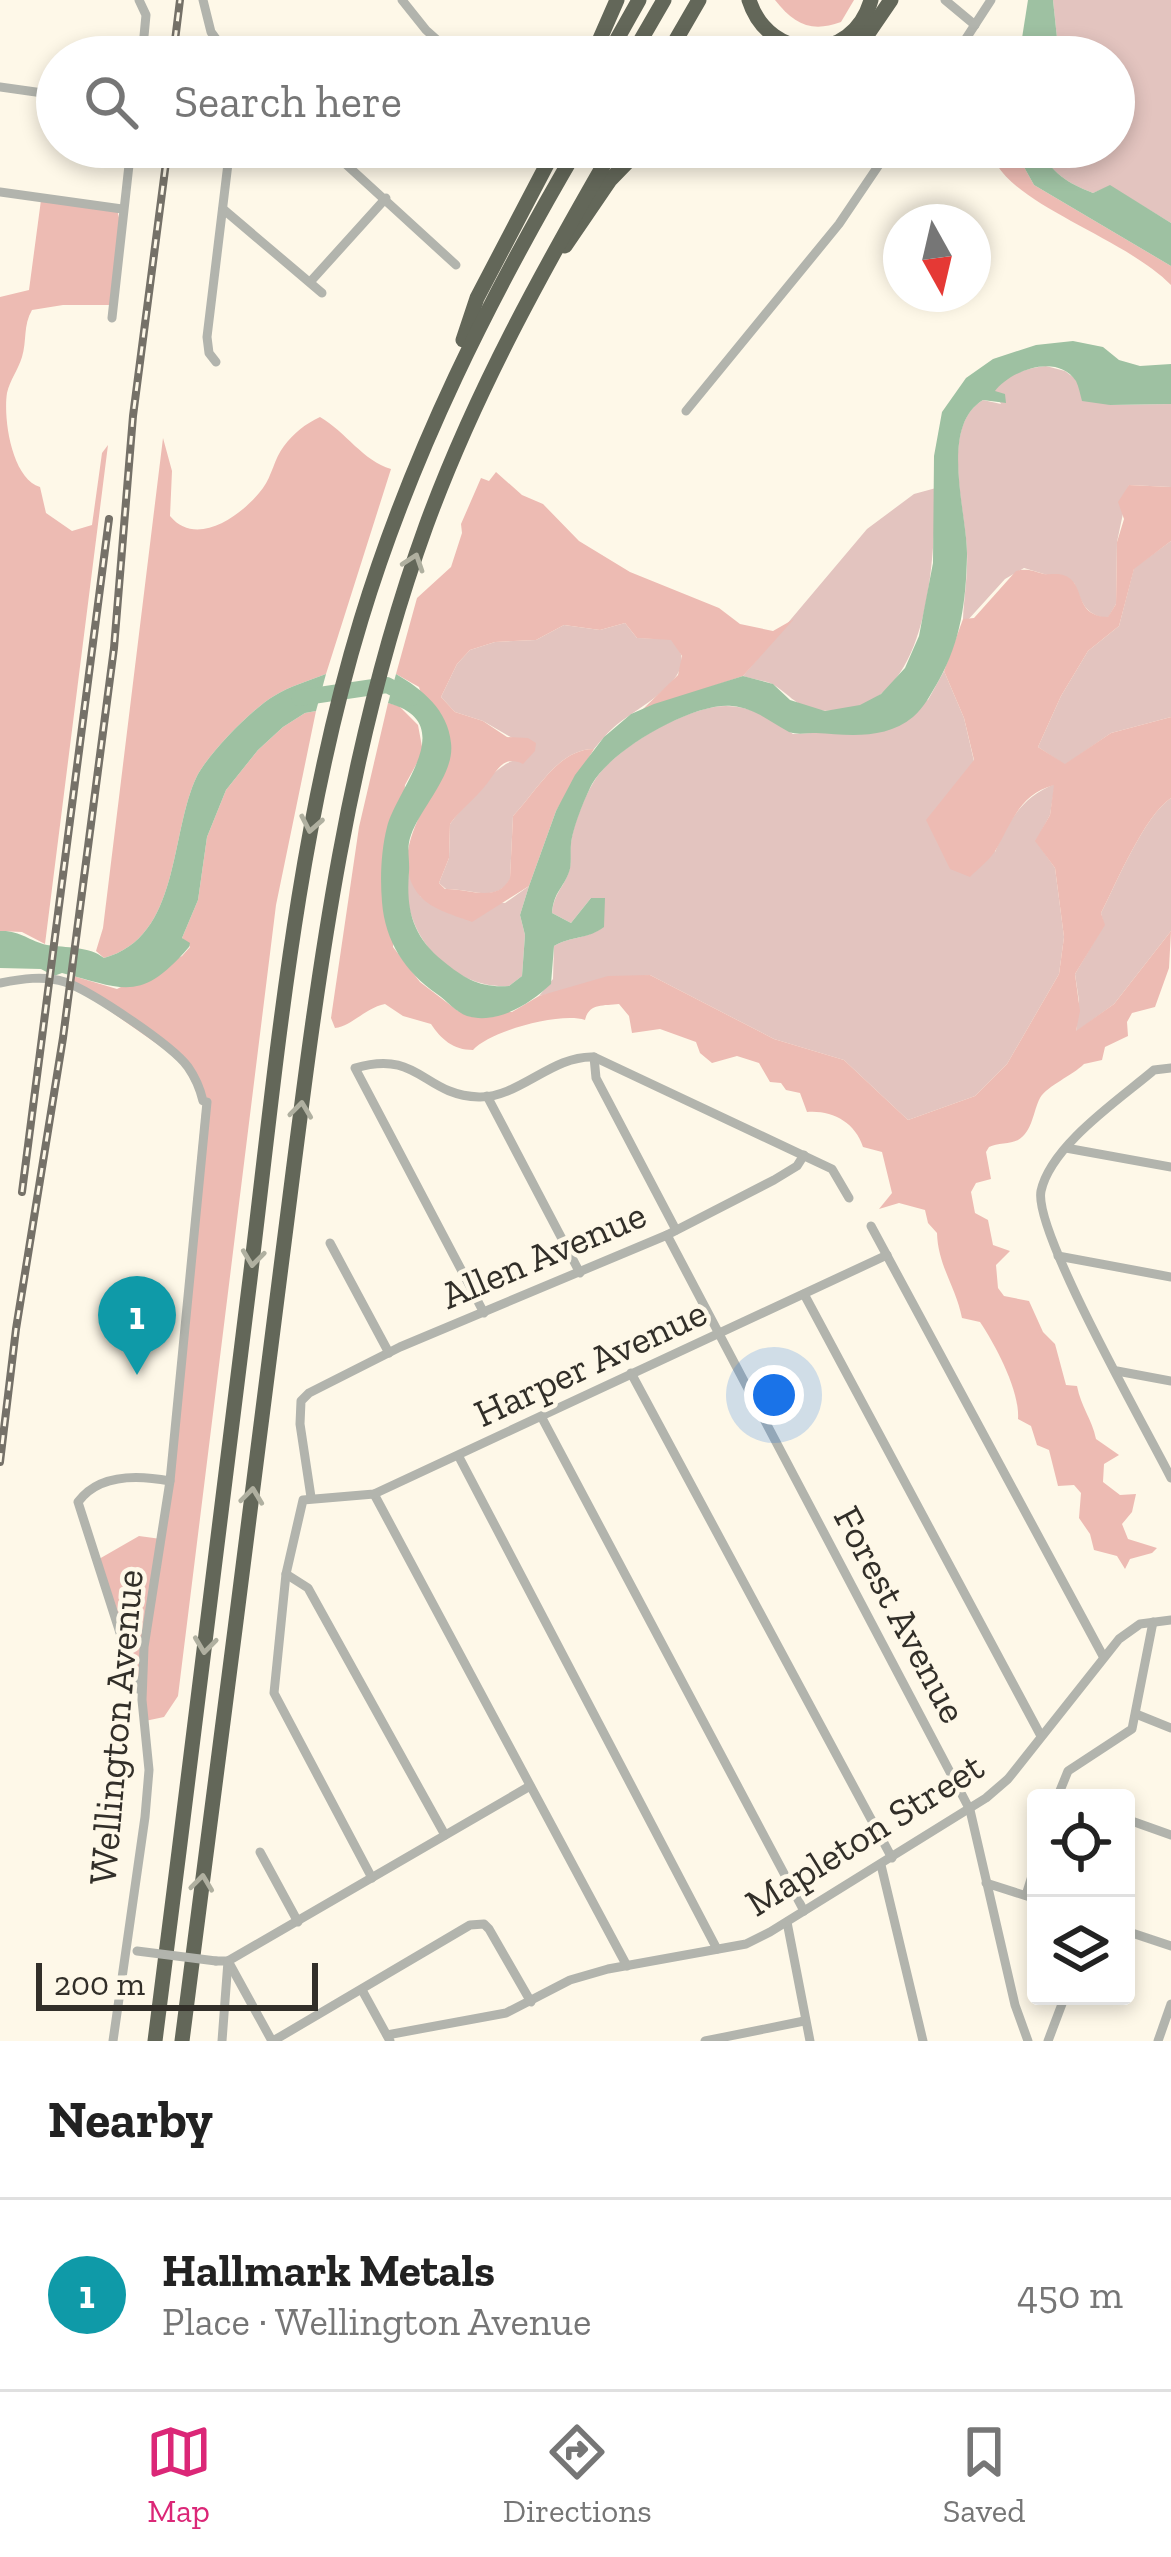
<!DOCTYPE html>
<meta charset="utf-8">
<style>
:root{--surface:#fff;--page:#f6f6f6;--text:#222;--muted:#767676;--line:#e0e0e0;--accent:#db2777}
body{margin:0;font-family:"Zilla Slab",serif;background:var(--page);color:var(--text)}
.controls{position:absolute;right:36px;bottom:36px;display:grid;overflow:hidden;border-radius:12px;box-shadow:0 6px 18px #0003}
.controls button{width:108px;height:108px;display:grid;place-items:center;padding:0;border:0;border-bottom:3px solid var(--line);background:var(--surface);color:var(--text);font:60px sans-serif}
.compass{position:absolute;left:883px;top:204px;width:108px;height:108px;border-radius:50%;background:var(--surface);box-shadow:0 6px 18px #0003;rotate:172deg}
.scale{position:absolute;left:36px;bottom:30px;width:282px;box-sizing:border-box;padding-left:12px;border:6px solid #322f29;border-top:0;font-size:33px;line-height:42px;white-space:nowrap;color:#322f29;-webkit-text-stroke:9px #fef8e8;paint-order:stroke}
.you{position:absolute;left:774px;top:1395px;width:42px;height:42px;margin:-30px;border:9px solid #fff;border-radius:50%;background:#1a73e8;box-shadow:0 0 0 18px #1a73e833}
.badge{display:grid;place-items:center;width:78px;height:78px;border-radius:50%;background:var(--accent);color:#fff;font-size:39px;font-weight:700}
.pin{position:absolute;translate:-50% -99px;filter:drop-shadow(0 3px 6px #0008)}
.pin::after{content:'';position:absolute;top:63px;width:42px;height:36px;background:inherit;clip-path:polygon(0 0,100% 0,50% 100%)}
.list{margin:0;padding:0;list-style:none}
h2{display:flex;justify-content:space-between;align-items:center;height:156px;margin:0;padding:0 48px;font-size:51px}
h2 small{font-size:39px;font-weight:400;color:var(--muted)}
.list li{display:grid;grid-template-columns:78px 1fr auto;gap:36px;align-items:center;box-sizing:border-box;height:192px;padding:0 48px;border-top:3px solid var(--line)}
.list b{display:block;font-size:45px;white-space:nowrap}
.list p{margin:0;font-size:39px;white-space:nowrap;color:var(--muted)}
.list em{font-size:39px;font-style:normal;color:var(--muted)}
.icon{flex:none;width:66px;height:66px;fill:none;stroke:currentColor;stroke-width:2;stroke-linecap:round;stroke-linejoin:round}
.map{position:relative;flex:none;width:1171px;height:2041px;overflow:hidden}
.search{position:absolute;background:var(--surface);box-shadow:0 6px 18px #0003;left:36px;right:36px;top:36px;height:132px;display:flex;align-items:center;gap:30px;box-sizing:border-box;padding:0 42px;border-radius:66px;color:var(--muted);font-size:45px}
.sheet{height:348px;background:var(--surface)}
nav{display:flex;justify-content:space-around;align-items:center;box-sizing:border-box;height:168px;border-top:3px solid var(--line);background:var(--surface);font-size:33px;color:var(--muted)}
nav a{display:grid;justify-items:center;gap:6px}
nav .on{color:var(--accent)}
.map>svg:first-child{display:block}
</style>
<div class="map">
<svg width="1171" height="2041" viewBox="0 0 1171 2041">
<rect width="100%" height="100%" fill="#fef8e8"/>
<g fill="#e3c4bf">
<path d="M1053,0H1171V223L1110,186L1093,193C1068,183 1050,173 1040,147H1114V57H1059Z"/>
<path d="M1046,366L1065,371L1110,405L1171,404V487L1129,485L1117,542L1116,604L1108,618C1085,616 1082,602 1074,583L1024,568L1005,579L967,621L963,619C964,597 968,574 967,552C966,511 939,426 983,400L1001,404L994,391C1006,374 1027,368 1046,366Z"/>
<path d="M936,488C933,564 932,724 817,710C795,707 787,691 770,683C762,680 751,679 743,676L867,529L914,494Z"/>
<path d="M1171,541V717L1111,733L1065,765L1038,747L1061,696L1088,651L1119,626L1134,568Z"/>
<path d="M625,623L637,638L671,639C709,675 636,707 613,728C606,734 600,742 594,749C558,749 537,791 513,816L510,879C497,904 469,888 446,889L439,883L449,858L450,824C464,806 496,763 516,760L514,739L483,721L455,712L441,697L457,664L470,650L495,642L536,640L564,625L600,630Z"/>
<path d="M944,671L964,718L995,852C1009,820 1022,797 1055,784L1050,815L1036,841L1055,868L1064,937L1059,974L1007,1064L975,1096L908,1120L844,1060L774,1039L650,975L539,996L553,979L554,946C571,936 589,939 604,926L602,915L591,898L571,923L552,913C554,892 564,888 569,871C572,863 569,852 571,843C573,826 584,798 593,783C612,749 687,706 726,706C751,706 773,719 793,734L811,733L928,700Z"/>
<path d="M1171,798V931L1114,1004L1076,1032L1079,1001L1075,974L1104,925L1101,913C1116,884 1144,816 1171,798Z"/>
<path d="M409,872L421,897L505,903L529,886L520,915L525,935L522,976L509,986C450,990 397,930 409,872Z"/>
</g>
<g fill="#edbbb3">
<path d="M775,0H854L841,22C811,33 794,24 775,0Z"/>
<path d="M1006,147H1013L1034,185L1171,266V285C1127,240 1024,209 997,165Z"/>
<path d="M41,200L117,209L120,222L113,305H63L32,310C23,325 27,341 22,357C18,370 10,380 7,393C3,419 12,479 40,487L46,513L72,531L92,525L102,453L108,445L45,944L22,932L0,931V297L29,290Z"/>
<path d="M320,417C346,432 363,461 391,469L326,674C308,681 290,686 274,696C252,709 209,753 197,776C169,834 181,937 104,958L96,951L103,928L163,438L172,471L170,516C197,549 244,514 263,488C272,476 274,459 284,446C294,433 305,424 320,417Z"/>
<path d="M496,472L522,495L543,504L579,541L630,572L719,608L740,624L773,631L794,619L743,676L642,710L678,675L682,656L671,640L637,638L625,623L600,630L564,625L536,640L495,642L470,650L457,664L441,697L455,712L483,721L507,737L528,738L536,743L535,751L523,764C502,754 497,772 485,786C475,799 461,809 450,824L449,858L439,883L445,889C469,888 497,904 510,878L513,816C537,791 558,749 594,749L556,811L529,886L472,922C457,916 432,910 420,896C387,858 426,806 444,771L419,687L396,674L417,598L451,567L462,533L461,524L481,478L489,481Z"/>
<path d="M1129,485L1171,487V541L1134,569L1119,626L1088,651L1061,696L1038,747L1065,764L1111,733L1171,717V798C1144,816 1116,884 1101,913L1105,925L1075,974L1080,1011L1076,1031L1114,1004L1171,931L1169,968L1155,1007L1132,1013L1127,1022L1128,1036L1105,1047L1102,1060L1084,1064C1072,1076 1048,1085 1040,1098C1033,1111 1033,1131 1018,1140C1010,1144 997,1143 989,1147L986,1152L991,1179L976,1183L971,1192L975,1213L988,1220L993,1245L1010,1251L996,1265L998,1288L1004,1296L1029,1301L1043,1332L1055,1344L1066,1385L1077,1386C1081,1407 1092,1419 1096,1439L1119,1455L1104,1464L1103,1482L1120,1495L1136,1494L1132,1512L1122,1524L1128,1539L1157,1548L1152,1553L1130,1559L1125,1569L1117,1556L1094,1550L1090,1534L1079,1518L1081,1493L1074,1485L1058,1486L1049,1450L1037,1445L1031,1426L1018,1419C1020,1391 996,1346 980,1322L962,1318C956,1287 938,1266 937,1233L928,1223L925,1210L899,1203L879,1209L892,1193L882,1152L863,1147C855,1122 832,1110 807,1112L800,1093L786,1090L781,1083L770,1082L759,1063L737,1056L712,1063L700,1053L696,1042L660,1029L632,1033L629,1016L619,1004C603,1006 589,1003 585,1020C560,1012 490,1031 473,1050C453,1050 441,1039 431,1024L403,1016L385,1004C365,1008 352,1026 335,1028L331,1018L359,827L388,703L399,706L418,725L423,752L405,785L393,947L420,982L458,1011L512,1012L539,996L608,976L650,975L774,1039L844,1060L908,1120L975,1096L1007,1064L1059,974L1064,937L1055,868L1035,841L1050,815L1054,785C1021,794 1013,819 997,848C991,859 979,868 970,877L950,869L926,820L974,760L964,718L944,671L963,619L974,618L1016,571C1027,568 1033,571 1044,574C1050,575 1057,573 1063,575C1087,582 1072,616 1108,617L1116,604L1117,542L1124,519L1118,502Z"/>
<path d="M316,711L276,905L178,1696L164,1717L145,1721L142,1686L99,1559L139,1536L161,1539L203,1102L180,1060L67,981L70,975L117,989L182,956L190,947L182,938L198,900L207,837L226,790L258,750L283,727L305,713Z"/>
</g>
<g fill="#9ec1a2">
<path d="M1028,0H1053L1059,57H1019Z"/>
<path d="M1013,147H1040C1050,173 1068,183 1093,193L1110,185L1171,223V266L1034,185Z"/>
<path d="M1073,341L1103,347L1119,360L1140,366L1171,364V404L1110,405L1082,401C1080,394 1079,387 1076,381C1057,352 1010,371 995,391L1005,394L1006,403L983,400C938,427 968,515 967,556C966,600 961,641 939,680C932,692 924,708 913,717C885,740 849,735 816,733C807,733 797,735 789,732C770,722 755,708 732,706C693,702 611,750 592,784C584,800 573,827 571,844C570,853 572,864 569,872C563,889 554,891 552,913L571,923L591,898H605L604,927C589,939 571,936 554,946L551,984C530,1004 497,1025 467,1016C456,1012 447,1001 437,994C405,972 385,941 382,902C380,878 381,851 387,827C397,788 461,723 388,703L396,674C422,689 448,710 451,743C455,774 421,807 411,835C406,848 410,859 409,872C406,909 412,936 443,961C465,979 480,988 509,986L522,976L525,935L520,915L529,886L556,811L575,775L604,737L631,714L654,704L743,676L773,684L790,700L825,711L860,705L881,694L905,668L919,636L933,563L934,456L942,412L966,378L993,359L1036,345Z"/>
<path d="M326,674L316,711L305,713L283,727L258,750L226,790L207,837L198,900L182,938L190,943L189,947C141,1003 124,989 62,973L54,976L41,969L0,968V931C20,930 29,941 47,945C66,948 89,946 104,958C181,937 169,834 197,776C209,753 252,709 274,696C290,686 308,681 326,674Z"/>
</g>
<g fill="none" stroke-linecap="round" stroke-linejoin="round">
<path stroke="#9ec1a2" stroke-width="16" d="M299,698L387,685L412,698"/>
<g stroke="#b2b4ad" stroke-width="9">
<path d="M139,0L146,15L142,57"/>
<path d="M203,0L211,32L229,57"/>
<path d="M402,0L426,30L455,56"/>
<path d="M945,0L975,25"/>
<path d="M954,57L991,0"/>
<path d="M0,87L57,95"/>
<path d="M327,147L456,265"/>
<path d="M0,192L122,209"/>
<path d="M223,209L322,293"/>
<path d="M311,281L386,198"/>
<path d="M112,318L131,147"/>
<path d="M216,362L209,353L207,337L230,147"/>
<path d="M686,411L839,224L891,147"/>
<path d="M0,983C21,979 44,975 65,982C91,991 172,1045 188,1067C195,1077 200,1088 203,1101L207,1102L170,1481L144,1647L142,1700L149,1770L145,1817L113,2041"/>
<path d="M594,1057L596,1078L676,1230"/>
<path d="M1171,1068L1154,1070C1120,1099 1051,1145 1041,1191C1033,1231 1147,1430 1171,1478"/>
<path d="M487,1096L580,1273"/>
<path d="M1066,1148L1171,1167"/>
<path d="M871,1226L1103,1656"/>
<path d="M667,1235L970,1810L1015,2005L1028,2041"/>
<path d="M330,1243L389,1353"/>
<path d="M1058,1256L1171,1277"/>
<path d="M804,1294L1041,1736"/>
<path d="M484,1313L355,1068C420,1049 422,1095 479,1097C519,1098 552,1055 594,1057L832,1169L849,1198"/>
<path d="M1117,1371L1171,1381"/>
<path d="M631,1373L892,1858"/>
<path d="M542,1418L804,1911"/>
<path d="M459,1457L717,1949"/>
<path d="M374,1494L627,1966"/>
<path d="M311,1497L300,1424L301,1401L309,1393L400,1347L667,1235L774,1180L797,1166L804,1155"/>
<path d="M286,1574L308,1588L445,1835"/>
<path d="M138,1689L78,1502C99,1473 139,1475 170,1481"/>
<path d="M1136,1714L1171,1728"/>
<path d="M1057,1798L1068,1771L1132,1729L1153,1622"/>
<path d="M1126,1819L1171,1835"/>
<path d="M260,1852L298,1922"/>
<path d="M881,1865L923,2041"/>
<path d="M372,1878L274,1693L286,1574L303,1500L374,1494L887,1255"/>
<path d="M986,1883L1036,1899"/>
<path d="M1026,1895L1036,1863"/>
<path d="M787,1922L810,2041"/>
<path d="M1126,1931L1171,1946"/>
<path d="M216,1961H228L530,1786"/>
<path d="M228,1961L272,2041"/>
<path d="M362,1990L390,2041"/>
<path d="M387,2035L506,2013L570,1980L608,1969L746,1944L770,1932L986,1798L1008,1779L1119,1639L1140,1624L1171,1620"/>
<path d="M222,2041L228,1961"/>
<path d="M273,2041L470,1925L484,1924L489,1929L531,2002"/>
<path d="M705,2041L804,2021"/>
<path d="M1048,2041L1065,1996"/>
<path d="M1158,2041L1171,2004"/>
</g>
<g stroke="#636759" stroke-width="15">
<path d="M749,0C769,63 853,65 871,0"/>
<path d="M592,57L617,0"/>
<path d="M607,57L639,0"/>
<path d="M631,57L664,0"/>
<path d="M666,57L699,0"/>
<path d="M835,57L865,38L891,0"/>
<path d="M565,246L610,180L642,147"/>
<path d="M463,340L477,298L556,147"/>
<path d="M155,2041C187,1787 220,1533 250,1279C277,1058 296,834 361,620C412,452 490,297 578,147"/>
<path d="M182,2041C216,1780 249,1520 282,1259C314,1010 340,763 426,526C475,392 543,270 614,147"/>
</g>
<g stroke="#757168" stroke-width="8">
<g id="rail">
<path d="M173,57L180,0"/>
<path d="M22,1192L109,519"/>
<path d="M0,1462L16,1329L63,1038L114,648L133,416L168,147"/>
</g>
</g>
<use href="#rail" stroke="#fef8e8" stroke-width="3" stroke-dasharray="9" stroke-linecap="butt"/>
<path stroke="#b2b4ad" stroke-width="9" d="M137,1951L216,1961"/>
</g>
<defs><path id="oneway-chevron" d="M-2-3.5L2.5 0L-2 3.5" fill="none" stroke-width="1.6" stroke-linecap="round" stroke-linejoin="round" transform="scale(3)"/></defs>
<g stroke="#b0b0a0">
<use href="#oneway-chevron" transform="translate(414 562) rotate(-71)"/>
<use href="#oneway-chevron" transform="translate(311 824) rotate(101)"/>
<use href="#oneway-chevron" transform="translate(301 1110) rotate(-83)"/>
<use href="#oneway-chevron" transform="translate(253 1258) rotate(97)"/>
<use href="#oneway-chevron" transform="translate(252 1496) rotate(-83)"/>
<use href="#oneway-chevron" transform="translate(205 1645) rotate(97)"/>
<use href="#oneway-chevron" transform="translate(202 1883) rotate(-83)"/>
</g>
<g text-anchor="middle" stroke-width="9" stroke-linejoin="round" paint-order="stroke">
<g font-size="39" fill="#322f29" stroke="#fef8e8">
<text transform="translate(543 1254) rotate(-23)" y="14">Allen Avenue</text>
<text transform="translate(590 1362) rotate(-25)" y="14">Harper Avenue</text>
<text transform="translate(901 1614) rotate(62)" y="14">Forest Avenue</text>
<text transform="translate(115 1727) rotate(-85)" y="14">Wellington Avenue</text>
<text transform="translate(864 1834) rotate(-32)" y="14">Mapleton Street</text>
</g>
</g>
</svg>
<div class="controls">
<button><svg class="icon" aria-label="locate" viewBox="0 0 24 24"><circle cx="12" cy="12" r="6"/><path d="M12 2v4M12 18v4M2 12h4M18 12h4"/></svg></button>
<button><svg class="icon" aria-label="layers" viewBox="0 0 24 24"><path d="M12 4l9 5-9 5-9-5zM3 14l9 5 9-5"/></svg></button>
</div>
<svg class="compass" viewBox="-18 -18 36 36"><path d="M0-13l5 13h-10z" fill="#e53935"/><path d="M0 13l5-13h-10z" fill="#767676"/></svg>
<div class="scale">200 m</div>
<div class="you"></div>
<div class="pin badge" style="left:137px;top:1375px;background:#0f9aa8">1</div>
<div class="search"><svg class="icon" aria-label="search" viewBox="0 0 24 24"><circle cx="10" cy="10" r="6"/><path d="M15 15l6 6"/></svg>Search here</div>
</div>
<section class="sheet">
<h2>Nearby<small></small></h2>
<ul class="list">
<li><span class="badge" style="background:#0f9aa8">1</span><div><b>Hallmark Metals</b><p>Place · Wellington Avenue</p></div><em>450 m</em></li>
</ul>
</section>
<nav>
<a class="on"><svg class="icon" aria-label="map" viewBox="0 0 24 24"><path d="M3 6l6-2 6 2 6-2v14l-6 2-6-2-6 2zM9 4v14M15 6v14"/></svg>Map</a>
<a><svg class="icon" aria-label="directions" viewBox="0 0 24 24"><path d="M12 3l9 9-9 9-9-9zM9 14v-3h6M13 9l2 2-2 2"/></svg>Directions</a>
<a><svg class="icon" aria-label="saved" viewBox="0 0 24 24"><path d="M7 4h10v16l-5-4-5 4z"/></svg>Saved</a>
</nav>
